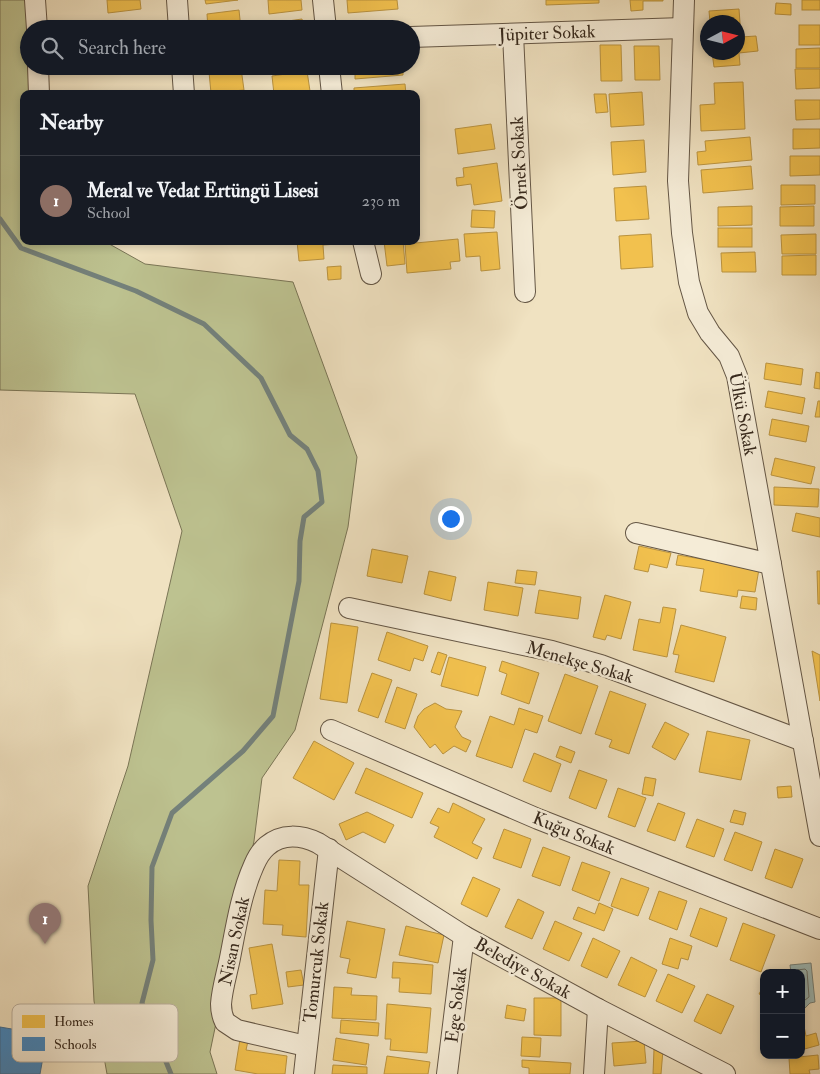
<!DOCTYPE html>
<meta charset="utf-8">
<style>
:root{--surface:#171b24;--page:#20242c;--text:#f1f3f6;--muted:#9ea1a6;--line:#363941;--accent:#c59692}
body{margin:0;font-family:"IM FELL Double Pica",serif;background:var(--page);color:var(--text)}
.controls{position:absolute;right:15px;bottom:15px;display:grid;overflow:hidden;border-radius:10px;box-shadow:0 2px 8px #0003}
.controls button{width:45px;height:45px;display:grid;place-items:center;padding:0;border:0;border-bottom:1px solid var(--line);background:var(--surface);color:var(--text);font:25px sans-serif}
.compass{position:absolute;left:700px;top:15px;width:45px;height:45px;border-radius:50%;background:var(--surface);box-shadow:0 2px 8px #0003;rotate:83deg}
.you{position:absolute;left:450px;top:518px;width:18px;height:18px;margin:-12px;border:4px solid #fff;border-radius:50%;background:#1a73e8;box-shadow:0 0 0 8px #1a73e833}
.badge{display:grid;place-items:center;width:32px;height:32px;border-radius:50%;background:var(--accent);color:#fff;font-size:16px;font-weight:700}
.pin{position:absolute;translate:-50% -41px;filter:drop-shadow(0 1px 2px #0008)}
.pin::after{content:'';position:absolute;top:26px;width:18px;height:15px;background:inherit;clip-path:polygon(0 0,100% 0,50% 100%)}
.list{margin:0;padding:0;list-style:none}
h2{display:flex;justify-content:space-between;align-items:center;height:65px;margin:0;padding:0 20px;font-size:21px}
h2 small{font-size:16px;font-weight:400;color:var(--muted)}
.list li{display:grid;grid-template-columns:32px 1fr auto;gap:15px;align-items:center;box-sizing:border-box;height:90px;padding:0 20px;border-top:1px solid var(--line)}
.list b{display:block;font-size:19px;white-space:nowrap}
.list p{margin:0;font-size:16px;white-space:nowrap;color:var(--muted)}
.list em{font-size:16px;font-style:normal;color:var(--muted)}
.icon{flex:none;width:28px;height:28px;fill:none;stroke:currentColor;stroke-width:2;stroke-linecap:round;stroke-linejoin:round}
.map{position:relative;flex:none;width:820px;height:1074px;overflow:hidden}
.search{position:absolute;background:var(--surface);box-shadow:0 2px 8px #0003;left:20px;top:20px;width:400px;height:55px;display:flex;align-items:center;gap:12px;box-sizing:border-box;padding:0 18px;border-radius:28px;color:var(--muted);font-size:19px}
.panel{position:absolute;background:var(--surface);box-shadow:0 2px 8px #0003;left:20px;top:90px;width:400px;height:155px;border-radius:10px}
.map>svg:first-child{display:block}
</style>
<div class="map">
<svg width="820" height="1074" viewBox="0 0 820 1074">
<rect width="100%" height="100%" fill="#f0e2c1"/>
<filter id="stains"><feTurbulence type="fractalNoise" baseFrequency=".004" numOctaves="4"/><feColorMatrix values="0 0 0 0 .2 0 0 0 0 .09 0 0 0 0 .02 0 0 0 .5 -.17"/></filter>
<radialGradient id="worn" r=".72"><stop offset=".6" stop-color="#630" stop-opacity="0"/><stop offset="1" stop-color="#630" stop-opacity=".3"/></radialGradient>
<path fill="#bdc290" stroke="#7a7556" d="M0,0H37L29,29V66L35,94H24V241H104L145,264L293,282L357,457L348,527L295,730L262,778L254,841L210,1052L217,1074H107L94,1001L88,886L128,766L182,531L135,394L0,390Z"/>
<path fill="#9dbcba" stroke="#74817b" d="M811,963L815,1002L810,1003L805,1008H801V973H791L790,965Z"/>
<g fill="#f2c14e" stroke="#ba933f">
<path d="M107,0H140L141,9L108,13Z"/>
<path d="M205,0H238L206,4Z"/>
<path d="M268,0H301L302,10L269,14Z"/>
<path d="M347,0H397L398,9L348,13Z"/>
<path d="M546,0H599V3L546,5Z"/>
<path d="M630,0H663V1H643V10L631,11Z"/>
<rect x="802" y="0" width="18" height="10"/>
<path d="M776,3L791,4V15L775,14Z"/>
<path d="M739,9L741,37L756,36L758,51L739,53L740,65L714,67L712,52H738V22H710L709,11Z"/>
<path d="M239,10L241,29H208L207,14Z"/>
<path d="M302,19L304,29H268L267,24Z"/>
<rect x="799" y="25" width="21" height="20"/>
<path d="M600,45H621L622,81H601Z"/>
<path d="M634,46H659L660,80H635Z"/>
<path d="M820,48V68H796V49Z"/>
<path d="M275,66H308L275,70Z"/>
<path d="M355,66H403V75L355,79Z"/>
<path d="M241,68L244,90L211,93L209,72Z"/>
<path d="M795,69H820V88L796,89Z"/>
<path d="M307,71L310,91L274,94L272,76Z"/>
<path d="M743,82L745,129L701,131L700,105L715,104L714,83Z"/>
<path d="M405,84L406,94H354V88Z"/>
<path d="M642,92L644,125L611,127L609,94Z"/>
<path d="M594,94H606L608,112L596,113Z"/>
<path d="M795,100H820V119L796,120Z"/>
<path d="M491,124L495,149L458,154L455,129Z"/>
<path d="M793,129H820V148L793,149Z"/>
<path d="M750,137L752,160L698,165L697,152L706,151L705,141Z"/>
<path d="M644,140L646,172L613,175L611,142Z"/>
<path d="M790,156H820V175L790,176Z"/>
<path d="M497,163L502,201L474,205L471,184L457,186L456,178L464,177L463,168Z"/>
<path d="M751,166L753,189L703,193L701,170Z"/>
<path d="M781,185H815V204L781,205Z"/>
<path d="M646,186L649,219L616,221L614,188Z"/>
<path d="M752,206V225L718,226V207Z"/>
<path d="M814,206V226H780V207Z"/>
<path d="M472,210L495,211L494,228L471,227Z"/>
<rect x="718" y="228" width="34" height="19"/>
<path d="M497,232L500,269L481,271L480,256L466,257L464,234Z"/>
<path d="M651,234L653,267L621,269L619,236Z"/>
<path d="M816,234V254H782L781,235Z"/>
<path d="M458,239L460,261L450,262L451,269L407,273L405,244Z"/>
<path d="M297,241H338V244L323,245L324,259L299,261Z"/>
<path d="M384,241H403L405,264L387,266Z"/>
<path d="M755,252L756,272H722L721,253Z"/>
<path d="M816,255V275H782V256Z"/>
<path d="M341,266V279L328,280L327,267Z"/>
<path d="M766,363L803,369L801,385L764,379Z"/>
<path d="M816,372L820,373V389L814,388Z"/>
<path d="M768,391L805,398L802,414L765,407Z"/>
<path d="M818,401H820V417H815Z"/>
<path d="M772,419L809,426L806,442L769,435Z"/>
<path d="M775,458L815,467L811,484L771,475Z"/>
<path d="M774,487L819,489L818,507L774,505Z"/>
<path d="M796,513L820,518V537L792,531Z"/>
<path d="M639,546L671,553L667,568L650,564L648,572L634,569Z"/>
<path d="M372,549L408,556L402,583L367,576Z"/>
<path d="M678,555L759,569L755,592L738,590L737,597L700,591L704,569L676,565Z"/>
<path d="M517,570L537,572L535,585L515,583Z"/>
<path d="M429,571L456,577L451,601L424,594Z"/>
<path d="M817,571H820V604H818Z"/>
<path d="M488,582L523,588L518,616L484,610Z"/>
<path d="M539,590L581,597L578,619L535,613Z"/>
<path d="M605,595L631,602L621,639L607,635L605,640L593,637Z"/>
<path d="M742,596L757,598L756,610L740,608Z"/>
<path d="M663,607L676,609L667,657L633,650L639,619L660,623Z"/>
<path d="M331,623L358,627L347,703L320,699Z"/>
<path d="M681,625L726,637L714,682L675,672L679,655L673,654Z"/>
<path d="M387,632L428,646L423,661L414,658L410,671L378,660Z"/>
<path d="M812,651L820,655V701Z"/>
<path d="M438,652L447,655L440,675L431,672Z"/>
<path d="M449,657L486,667L478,696L441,686Z"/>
<path d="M502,661L539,673L529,704L501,694L507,674L499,671Z"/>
<path d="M372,673L392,680L378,718L358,711Z"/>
<path d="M565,674L598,686L581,734L548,721Z"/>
<path d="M397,687L417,694L405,729L385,722Z"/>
<path d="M610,691L646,704L629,754L609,747L612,740L595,734Z"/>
<path d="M435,703L446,709L462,711L455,727L462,737L471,741L466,752L454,746L443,754L435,744L430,748L414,727L418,716L424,709Z"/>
<path d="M519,708L543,716L537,733L525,729L512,768L476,756L490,716L514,725Z"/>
<path d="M665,722L689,734L675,760L652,747Z"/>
<path d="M707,731L750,740L741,780L699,772Z"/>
<path d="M314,741L354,763L334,800L293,778Z"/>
<path d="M560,746L575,752L571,763L556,757Z"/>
<path d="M534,753L561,764L551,792L523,781Z"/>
<path d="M366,768L423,793L412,818L355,793Z"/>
<path d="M579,770L607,780L596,809L569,798Z"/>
<path d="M645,777L656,779L653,796L642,794Z"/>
<path d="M791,786L792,797L778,798L777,787Z"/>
<path d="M618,788L646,798L635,827L608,817Z"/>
<path d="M453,803L485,819L472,843L482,848L477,859L434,837L439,827L430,823L438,808L449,813Z"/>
<path d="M658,803L685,813L675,841L647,831Z"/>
<path d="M734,810L746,813L743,825L730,822Z"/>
<path d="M367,812L394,825L385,843L363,832L346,840L339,824Z"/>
<path d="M697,819L724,829L714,857L686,847Z"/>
<path d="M504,829L531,839L521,868L493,858Z"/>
<path d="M735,832L762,842L752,871L724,860Z"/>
<path d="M543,847L570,857L560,886L532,876Z"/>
<path d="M775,849L803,859L792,888L765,878Z"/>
<path d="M279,860L300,861L299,885H309L306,937L282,935L283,925L263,924L265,890L277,891Z"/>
<path d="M582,862L610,872L599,901L572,890Z"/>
<path d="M473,877L500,889L487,917L461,904Z"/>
<path d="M621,878L649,888L638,916L611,906Z"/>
<path d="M659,891L687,901L677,930L649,919Z"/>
<path d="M518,899L544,912L532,939L505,927Z"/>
<path d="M599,903L613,909L604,931L573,919L578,907L595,914Z"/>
<path d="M700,908L727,918L717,947L690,936Z"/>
<path d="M347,921L385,929L376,978L347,973L350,959L340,957Z"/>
<path d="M555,921L582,933L569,961L543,949Z"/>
<path d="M743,923L775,935L761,972L730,960Z"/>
<path d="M406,926L444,935L438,963L399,955Z"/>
<path d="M593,938L620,951L607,978L581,966Z"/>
<path d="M670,938L692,946L688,960L681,958L678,969L662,964Z"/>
<path d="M272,944L283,1004L252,1009L250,995L257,994L249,948Z"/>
<path d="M631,957L657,970L645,997L618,985Z"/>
<path d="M393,962L433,965L431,994L399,992L400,978H392Z"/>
<path d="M301,970L304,985L288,987L286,972Z"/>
<path d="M668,974L695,986L682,1013L656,1001Z"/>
<path d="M764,985V996L759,994Z"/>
<path d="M334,987L352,988L351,995L377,996L376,1020L332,1018Z"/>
<path d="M707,994L734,1006L721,1034L694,1021Z"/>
<path d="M534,998H561V1036L534,1035Z"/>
<path d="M387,1004L431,1008L427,1053L390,1050L391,1039H385Z"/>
<path d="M507,1005L526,1009L524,1021L505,1018Z"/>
<path d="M341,1020L379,1023L378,1036L340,1033Z"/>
<path d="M804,1026L806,1036L816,1033L819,1045L801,1050V1027Z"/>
<path d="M522,1037L541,1038L540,1057L521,1056Z"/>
<path d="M336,1038L369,1044L366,1065L333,1060Z"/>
<path d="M240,1039L248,1041L246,1050L287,1056L285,1074H258L235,1070Z"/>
<path d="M644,1041L646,1063L614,1066L612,1043Z"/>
<path d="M654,1049L663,1050L661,1074H653Z"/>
<path d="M818,1055L819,1069L809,1070L810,1074H790L789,1058Z"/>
<path d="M387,1056L430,1062L428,1074H384Z"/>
<path d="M522,1060L571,1063L570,1074H529V1068L522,1067Z"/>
<path d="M333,1065L367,1067V1074H332Z"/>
</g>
<path fill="#3f88c5" stroke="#3c6b92" d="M0,1027L47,1035L40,1074H0Z"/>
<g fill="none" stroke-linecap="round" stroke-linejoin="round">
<path stroke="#6a726b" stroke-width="1" d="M795,973L797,970L805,969L807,971L809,997L801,1003"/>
<path stroke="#74817b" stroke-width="5" d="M0,219L21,248L136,291L204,324L261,378L290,435L307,449L318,471L322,502L304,517L300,541L299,581L273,716L243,751L172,813L152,867L151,920L153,960L142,1003L171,1074"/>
<g stroke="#645645" stroke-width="22">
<g id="minor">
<path d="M35,0L37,29"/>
<path d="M177,0L179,29"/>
<path d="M323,0L326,29"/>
<path d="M684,0L678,181L682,233L689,282L698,313L710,333L729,356L737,376L820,836"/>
<path d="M513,34L525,292"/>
<path d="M411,37L683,28"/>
<path d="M38,66L39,94"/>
<path d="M182,66L184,94"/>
<path d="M329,66L332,94"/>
<path d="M363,241L371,274"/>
<path d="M636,533L771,564"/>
<path d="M349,608L552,651L601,665L803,741"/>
<path d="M331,730L538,819L820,929"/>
<path d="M306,1046L237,1030L225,1022C222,1016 221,1010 221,1004C222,989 227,973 230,958C236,927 241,894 254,865C257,858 261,851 267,846C282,833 301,835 318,843L464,936L598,1009L725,1074"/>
<path d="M304,1074L329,849"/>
<path d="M447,1074L464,936"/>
<path d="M594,1074L598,1009"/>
</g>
</g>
<use href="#minor" stroke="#f5ecd7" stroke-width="20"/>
</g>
<g text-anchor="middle" stroke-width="5" stroke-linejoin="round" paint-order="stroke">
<g font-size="18" fill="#36281c" stroke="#f5ecd7">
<text transform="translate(547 33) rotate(-2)" y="6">Jüpiter Sokak</text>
<text transform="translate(519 163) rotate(-93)" y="6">Örnek Sokak</text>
<text transform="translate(743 414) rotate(79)" y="6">Ülkü Sokak</text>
<text transform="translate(580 662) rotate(16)" y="6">Menekşe Sokak</text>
<text transform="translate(574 833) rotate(22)" y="6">Kuğu Sokak</text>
<text transform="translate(234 941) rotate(-78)" y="6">Nisan Sokak</text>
<text transform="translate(316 962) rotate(-84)" y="6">Tomurcuk Sokak</text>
<text transform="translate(523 968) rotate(29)" y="6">Belediye Sokak</text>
<text transform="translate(456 1005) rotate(-83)" y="6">Ege Sokak</text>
</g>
</g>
<rect x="12" y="1004" width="166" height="58" rx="8" fill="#f5ecd7" stroke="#bcb19f" stroke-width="1"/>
<rect x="22" y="1015" width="23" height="13" fill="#f2c14e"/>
<rect x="22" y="1037" width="23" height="14" fill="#3f88c5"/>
<g font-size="14" fill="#36281c">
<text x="54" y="1026">Homes</text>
<text x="54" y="1049">Schools</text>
</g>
<rect width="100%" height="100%" filter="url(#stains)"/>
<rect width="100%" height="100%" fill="url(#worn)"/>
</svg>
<div class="controls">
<button>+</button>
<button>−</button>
</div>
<svg class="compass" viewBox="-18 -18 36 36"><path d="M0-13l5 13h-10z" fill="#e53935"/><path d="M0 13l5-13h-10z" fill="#9ea1a6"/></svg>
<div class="you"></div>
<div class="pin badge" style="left:45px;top:944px;background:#8d6e63">1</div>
<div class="search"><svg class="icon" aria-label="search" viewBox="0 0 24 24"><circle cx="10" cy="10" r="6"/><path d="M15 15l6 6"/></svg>Search here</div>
<section class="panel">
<h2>Nearby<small></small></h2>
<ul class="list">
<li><span class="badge" style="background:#8d6e63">1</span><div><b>Meral ve Vedat Ertüngü Lisesi</b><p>School</p></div><em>230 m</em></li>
</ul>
</section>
</div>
